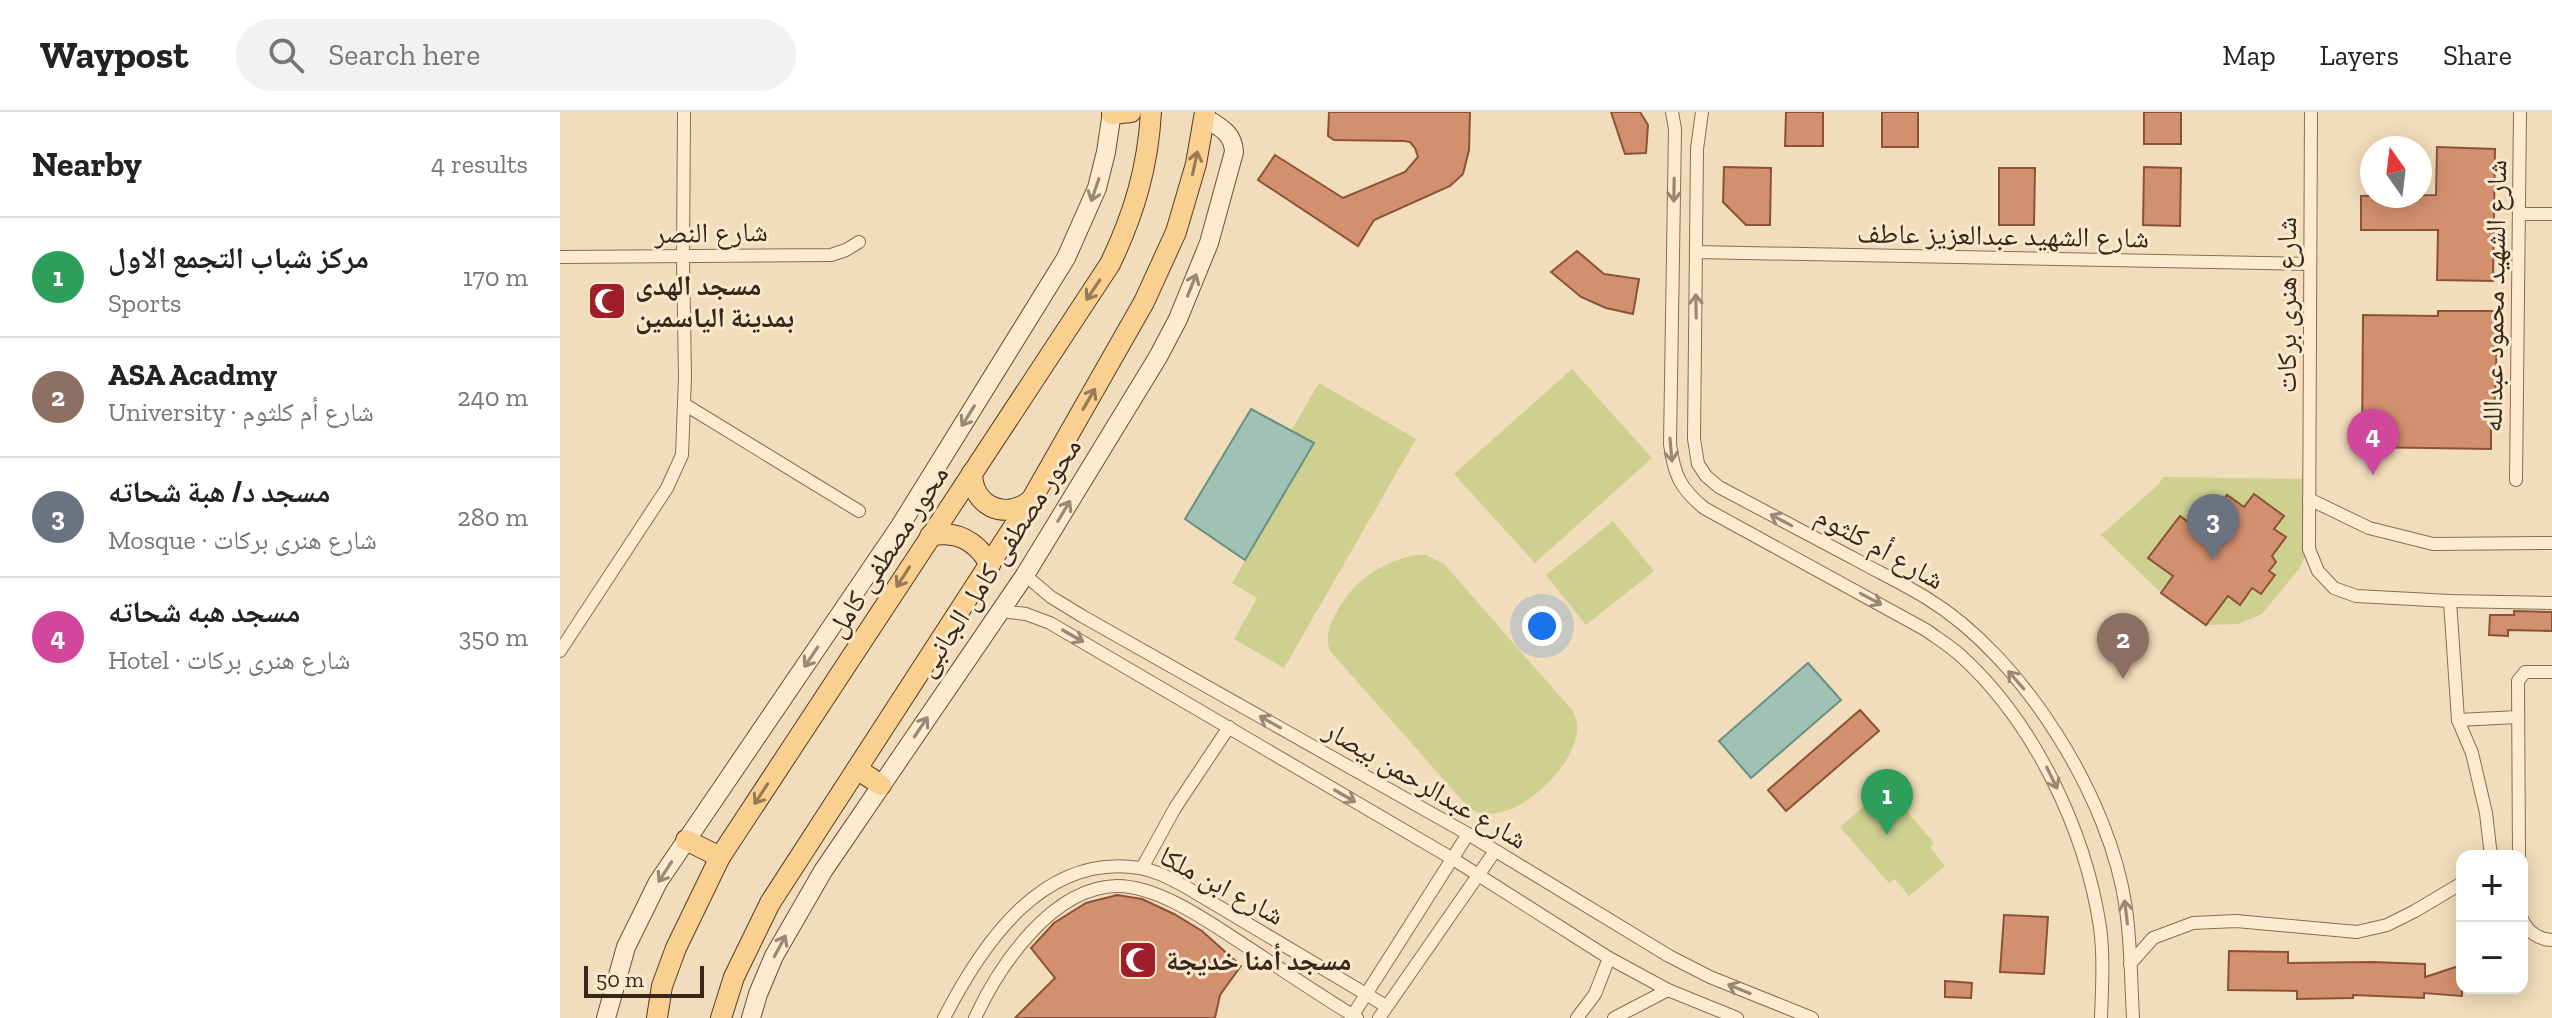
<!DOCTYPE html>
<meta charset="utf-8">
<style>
:root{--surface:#fff;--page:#f2f2f2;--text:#222;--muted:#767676;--line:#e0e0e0;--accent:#b45309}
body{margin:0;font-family:"Zilla Slab","Noto Naskh Arabic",serif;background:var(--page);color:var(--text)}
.controls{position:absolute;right:24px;bottom:24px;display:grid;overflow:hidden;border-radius:16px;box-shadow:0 4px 20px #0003}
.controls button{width:72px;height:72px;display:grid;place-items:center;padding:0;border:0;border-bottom:2px solid var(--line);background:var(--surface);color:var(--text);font:40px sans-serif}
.compass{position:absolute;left:1800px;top:24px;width:72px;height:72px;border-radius:50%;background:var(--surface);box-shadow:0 4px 20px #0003;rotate:346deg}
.scale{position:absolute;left:24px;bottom:20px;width:120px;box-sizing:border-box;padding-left:8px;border:4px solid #38261a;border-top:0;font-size:22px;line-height:28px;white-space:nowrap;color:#38261a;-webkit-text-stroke:6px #f8e8cc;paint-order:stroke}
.you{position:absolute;left:982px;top:514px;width:28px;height:28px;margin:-20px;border:6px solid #fff;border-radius:50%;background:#1a73e8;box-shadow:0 0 0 12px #1a73e833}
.badge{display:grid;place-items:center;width:52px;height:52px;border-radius:50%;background:var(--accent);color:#fff;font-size:26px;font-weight:700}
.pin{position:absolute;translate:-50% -66px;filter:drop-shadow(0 2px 4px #0008)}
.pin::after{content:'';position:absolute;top:42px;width:28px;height:24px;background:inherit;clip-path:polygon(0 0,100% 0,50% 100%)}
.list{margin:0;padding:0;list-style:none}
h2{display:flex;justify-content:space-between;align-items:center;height:104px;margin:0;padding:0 32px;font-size:34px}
h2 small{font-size:26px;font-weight:400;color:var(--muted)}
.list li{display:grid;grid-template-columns:52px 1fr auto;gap:24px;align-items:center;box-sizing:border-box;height:120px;padding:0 32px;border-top:2px solid var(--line)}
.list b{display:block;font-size:30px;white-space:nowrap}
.list p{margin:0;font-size:26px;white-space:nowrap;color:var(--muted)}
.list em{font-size:26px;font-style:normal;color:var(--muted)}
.icon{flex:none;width:44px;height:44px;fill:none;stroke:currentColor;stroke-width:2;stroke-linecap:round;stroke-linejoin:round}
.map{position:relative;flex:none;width:1992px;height:906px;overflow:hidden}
header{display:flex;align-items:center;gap:48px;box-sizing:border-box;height:112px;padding:0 40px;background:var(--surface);border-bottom:2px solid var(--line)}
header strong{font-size:38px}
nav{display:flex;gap:44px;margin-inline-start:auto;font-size:28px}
.search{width:560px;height:72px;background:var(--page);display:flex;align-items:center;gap:20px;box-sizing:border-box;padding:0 28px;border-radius:44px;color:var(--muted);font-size:30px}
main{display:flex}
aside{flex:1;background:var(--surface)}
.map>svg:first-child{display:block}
</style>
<header>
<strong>Waypost</strong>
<div class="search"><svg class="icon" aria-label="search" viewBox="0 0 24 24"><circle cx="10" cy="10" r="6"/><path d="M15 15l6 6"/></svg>Search here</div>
<nav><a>Map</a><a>Layers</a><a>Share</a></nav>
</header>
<main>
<aside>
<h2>Nearby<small>4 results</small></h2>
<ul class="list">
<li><span class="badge" style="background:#2e9e5b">1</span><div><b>مركز شباب التجمع الاول</b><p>Sports</p></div><em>170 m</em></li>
<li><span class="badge" style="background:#8d6e63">2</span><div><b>ASA Acadmy</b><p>University · شارع أم كلثوم</p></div><em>240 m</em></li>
<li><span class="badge" style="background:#6b7280">3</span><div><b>مسجد د/ هبة شحاته</b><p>Mosque · شارع هنرى بركات</p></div><em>280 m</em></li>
<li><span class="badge" style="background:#d1479c">4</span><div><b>مسجد هبه شحاته</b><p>Hotel · شارع هنرى بركات</p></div><em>350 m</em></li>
</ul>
</aside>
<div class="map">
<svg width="1992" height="906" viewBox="0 0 1992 906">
<rect width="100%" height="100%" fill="#f1ddbb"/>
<g fill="#cdd08f">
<path d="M1012,257L1092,346L975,451L894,362Z"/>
<path d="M759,271L856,327L724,556L674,527L697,486L672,471L754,332L731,319Z"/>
<path d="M1603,365L1750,367L1749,437L1738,458L1702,502L1678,512L1646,513L1601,481L1541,423L1598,373Z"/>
<path d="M1053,409L1094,459L1026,513L986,463Z"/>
<path d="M854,443H866L884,452L1013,599C1013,600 1017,610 1017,611C1022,653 946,724 908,695L770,539C765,526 769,515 775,503C792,470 818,452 854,443Z"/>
<path d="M1326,675L1374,731L1370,735L1385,754L1349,784L1335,767L1329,771L1280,715Z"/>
</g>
<g fill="#a0c2b5" stroke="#679083" stroke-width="2">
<path d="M691,297L754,331L685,448L625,407Z"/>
<path d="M1248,551L1281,588L1191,666L1159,629Z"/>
</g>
<g fill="#d3906e" stroke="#8b5238" stroke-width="2">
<path d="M769,0H910L909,38L903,62L890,74L814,108L798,134L698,68L715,43L783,86L845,60L858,45L855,36L850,30L844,29L774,28L768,24Z"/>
<path d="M1051,0H1080L1088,13L1086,41L1065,42Z"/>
<path d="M1226,0H1263V34H1225Z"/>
<rect x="1322" y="0" width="36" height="35"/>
<rect x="1584" y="0" width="37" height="32"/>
<path d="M1877,35L1935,37L1933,169L1877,168L1878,118H1801V84L1876,83Z"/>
<path d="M1164,55L1211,56L1210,113H1186L1163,90Z"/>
<path d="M1584,55L1621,56L1620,114L1583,113Z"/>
<path d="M1439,56H1475L1474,113H1439Z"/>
<path d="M1017,139L1044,162L1079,167L1073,202L1046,196L1021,185L991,160Z"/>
<path d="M1878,199H1937L1936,266L1934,298H1931V337L1802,335L1803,203L1878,204Z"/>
<path d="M1694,382L1724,404L1714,417L1726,425L1712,444L1716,450L1709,459L1715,463L1701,482L1692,476L1680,493L1668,484L1646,513L1601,481L1613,464L1588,446L1620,404L1640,419L1667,383L1684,395Z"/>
<path d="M1954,499L1992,500V519L1948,518V524L1929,523L1930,503H1954Z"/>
<path d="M1300,598L1319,619L1226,699L1208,678Z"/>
<path d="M557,783L582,787L614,802L642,819L681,854L660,883L655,906H455L495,866L471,836L494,811L526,791Z"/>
<path d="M1444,803L1488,805L1484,862L1440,860Z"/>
<path d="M1669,839L1728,840V851L1812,850L1865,852V865L1902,853V884L1864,881V886L1793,883V886L1737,887V879L1668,878Z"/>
<path d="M1385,869L1412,871L1411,886L1385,885Z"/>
</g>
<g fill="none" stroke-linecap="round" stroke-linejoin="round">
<g stroke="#8a6c54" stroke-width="14">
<g id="street">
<path d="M1112,0L1115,17L1110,332C1114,363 1120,376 1144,396L1366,518C1377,526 1390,534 1400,543C1474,610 1525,717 1540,815C1544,845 1542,876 1541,906"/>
<path d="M1142,0L1137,37L1134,327L1138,352L1146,364L1159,375C1204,399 1248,422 1293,446C1318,460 1344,472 1368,487C1463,545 1551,687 1566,797C1571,833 1571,870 1573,906"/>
<path d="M1751,0L1749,437L1758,459L1774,476L1796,484L1890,489L1992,491"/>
<path d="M1959,102H1992"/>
<path d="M1136,140L1750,152"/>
<path d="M0,145L271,143L286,138L299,130"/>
<path d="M124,292L299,399"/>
<path d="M1956,368L1960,0"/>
<path d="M1749,387L1809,416L1873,432L1992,431"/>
<path d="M465,463L491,485L522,504L908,722L1109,844L1150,865L1252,906"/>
<path d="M1890,489L1898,608L1912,641L1926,701L1931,744"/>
<path d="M440,499L466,502L490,511L893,747L1049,846L1108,878L1177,906"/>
<path d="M0,539L107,376L122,343L125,265L123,145L124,0"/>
<path d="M1898,608L1958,605"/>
<path d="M1959,744L1958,569L1965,560H1992"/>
<path d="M582,756L615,696L669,615"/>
<path d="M1962,807C1967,819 1979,828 1992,828"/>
<path d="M1570,852L1593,826L1633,811L1676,809L1797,820L1827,813L1855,799L1902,771"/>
<path d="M384,906C422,832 483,740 580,756C597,759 611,767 626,775L826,894"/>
<path d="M415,906C439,854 492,775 557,774C601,774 653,813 689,836C725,860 761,884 797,906"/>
<path d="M791,906L908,722"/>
<path d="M819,906L935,739"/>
<path d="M1017,906L1035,882L1049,846"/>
<path d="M1054,906L1108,878"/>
</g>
</g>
<g stroke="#6b4d37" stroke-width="20">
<g id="secondary">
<path d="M46,906L66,835L98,770L340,414L506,146L537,76L546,40L552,0"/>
<path d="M191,906L198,882L214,844L263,759L465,463L598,245L618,207L649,131L674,40C673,20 659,15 644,5"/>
</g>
</g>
<g stroke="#573b29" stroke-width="22">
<g id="primary">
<path d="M552,2L571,0"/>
<path d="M412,361C412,393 444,409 470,389"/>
<path d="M370,424C396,418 417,429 430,453"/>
<path d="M297,657L321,673"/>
<path d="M126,728L160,745"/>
<path d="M97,906L102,874L116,836L160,745L550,152C574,102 588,55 591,0"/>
<path d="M161,906L174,865L210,791L473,385L584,190L616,120L636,52L645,0"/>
</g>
</g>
<use href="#street" stroke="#fcebcf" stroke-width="12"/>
<use href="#secondary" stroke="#fcebcf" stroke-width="18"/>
<use href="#primary" stroke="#f9d08f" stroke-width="20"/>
</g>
<defs><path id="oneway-shaft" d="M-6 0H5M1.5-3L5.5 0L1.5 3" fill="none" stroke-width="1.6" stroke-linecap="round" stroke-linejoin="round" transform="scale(2)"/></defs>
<g stroke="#987b54">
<use href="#oneway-shaft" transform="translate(635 51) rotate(-78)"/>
<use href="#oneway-shaft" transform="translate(533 178) rotate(124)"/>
<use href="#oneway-shaft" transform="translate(529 287) rotate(-60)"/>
<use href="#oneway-shaft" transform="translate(343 465) rotate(123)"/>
<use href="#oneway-shaft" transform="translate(201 682) rotate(123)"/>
</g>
<g stroke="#9a8874">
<use href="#oneway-shaft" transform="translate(535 78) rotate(109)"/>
<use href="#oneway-shaft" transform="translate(1114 78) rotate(91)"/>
<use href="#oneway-shaft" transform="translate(632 173) rotate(-68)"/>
<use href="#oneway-shaft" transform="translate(1136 194) rotate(-91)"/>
<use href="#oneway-shaft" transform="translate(408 304) rotate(122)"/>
<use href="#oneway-shaft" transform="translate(1111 338) rotate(85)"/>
<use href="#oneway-shaft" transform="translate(504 399) rotate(-59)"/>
<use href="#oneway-shaft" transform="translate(1221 408) rotate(-152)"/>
<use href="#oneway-shaft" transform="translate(1311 487) rotate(28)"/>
<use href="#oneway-shaft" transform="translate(513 524) rotate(30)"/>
<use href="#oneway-shaft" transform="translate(251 545) rotate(124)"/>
<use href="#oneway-shaft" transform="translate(1456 568) rotate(-131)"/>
<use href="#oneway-shaft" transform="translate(710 610) rotate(-151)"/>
<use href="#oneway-shaft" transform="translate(361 615) rotate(-56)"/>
<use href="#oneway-shaft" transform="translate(1492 666) rotate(64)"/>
<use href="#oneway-shaft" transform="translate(785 684) rotate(30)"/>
<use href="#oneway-shaft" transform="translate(105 760) rotate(123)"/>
<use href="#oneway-shaft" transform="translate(1566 800) rotate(-97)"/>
<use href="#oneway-shaft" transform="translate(220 834) rotate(-62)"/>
<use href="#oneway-shaft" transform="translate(1179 877) rotate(-158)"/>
</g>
<defs>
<g id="mosque-square" transform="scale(2)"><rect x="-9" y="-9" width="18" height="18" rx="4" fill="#9e1f29" stroke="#f8e8cc"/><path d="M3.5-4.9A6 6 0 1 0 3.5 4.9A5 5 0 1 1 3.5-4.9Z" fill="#fff"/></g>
</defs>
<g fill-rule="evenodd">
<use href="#mosque-square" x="47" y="189"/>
<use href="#mosque-square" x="578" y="848"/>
</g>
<g text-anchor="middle" stroke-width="6" stroke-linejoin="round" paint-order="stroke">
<g font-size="28" fill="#38261a" stroke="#f8e8cc">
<text transform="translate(151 120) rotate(-1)" y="10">شارع النصر</text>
<text transform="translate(1443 123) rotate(1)" y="10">شارع الشهيد عبدالعزيز عاطف</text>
<text transform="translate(1934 184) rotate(-89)" y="10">شارع الشهيد محمود عبدالله</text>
<text transform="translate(1726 193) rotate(-90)" y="10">شارع هنرى بركات</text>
<text transform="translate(1320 435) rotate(29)" y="10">شارع أم كلثوم</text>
<text transform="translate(327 439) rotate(-57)" y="10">محور مصطفى كامل</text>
<text transform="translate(438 445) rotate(-57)" y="10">محور مصطفى كامل الجانبى</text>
<text transform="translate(866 672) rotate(30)" y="10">شارع عبدالرحمن بيصار</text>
<text transform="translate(662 773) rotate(28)" y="10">شارع ابن ملكا</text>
</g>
<g font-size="28" font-weight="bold" fill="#38261a" stroke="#f8e8cc" text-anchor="start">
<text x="75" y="183">مسجد الهدى<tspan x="75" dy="32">بمدينة الياسمين</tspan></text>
<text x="606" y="858">مسجد أمنا خديجة</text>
</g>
</g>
</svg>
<div class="controls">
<button>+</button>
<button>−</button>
</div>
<svg class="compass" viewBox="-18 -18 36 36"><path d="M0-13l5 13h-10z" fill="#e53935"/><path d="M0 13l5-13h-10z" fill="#767676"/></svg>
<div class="scale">50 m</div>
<div class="you"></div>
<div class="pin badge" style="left:1327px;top:723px;background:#2e9e5b">1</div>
<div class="pin badge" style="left:1563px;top:567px;background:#8d6e63">2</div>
<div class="pin badge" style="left:1653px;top:448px;background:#6b7280">3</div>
<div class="pin badge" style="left:1813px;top:363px;background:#d1479c">4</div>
</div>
</main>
